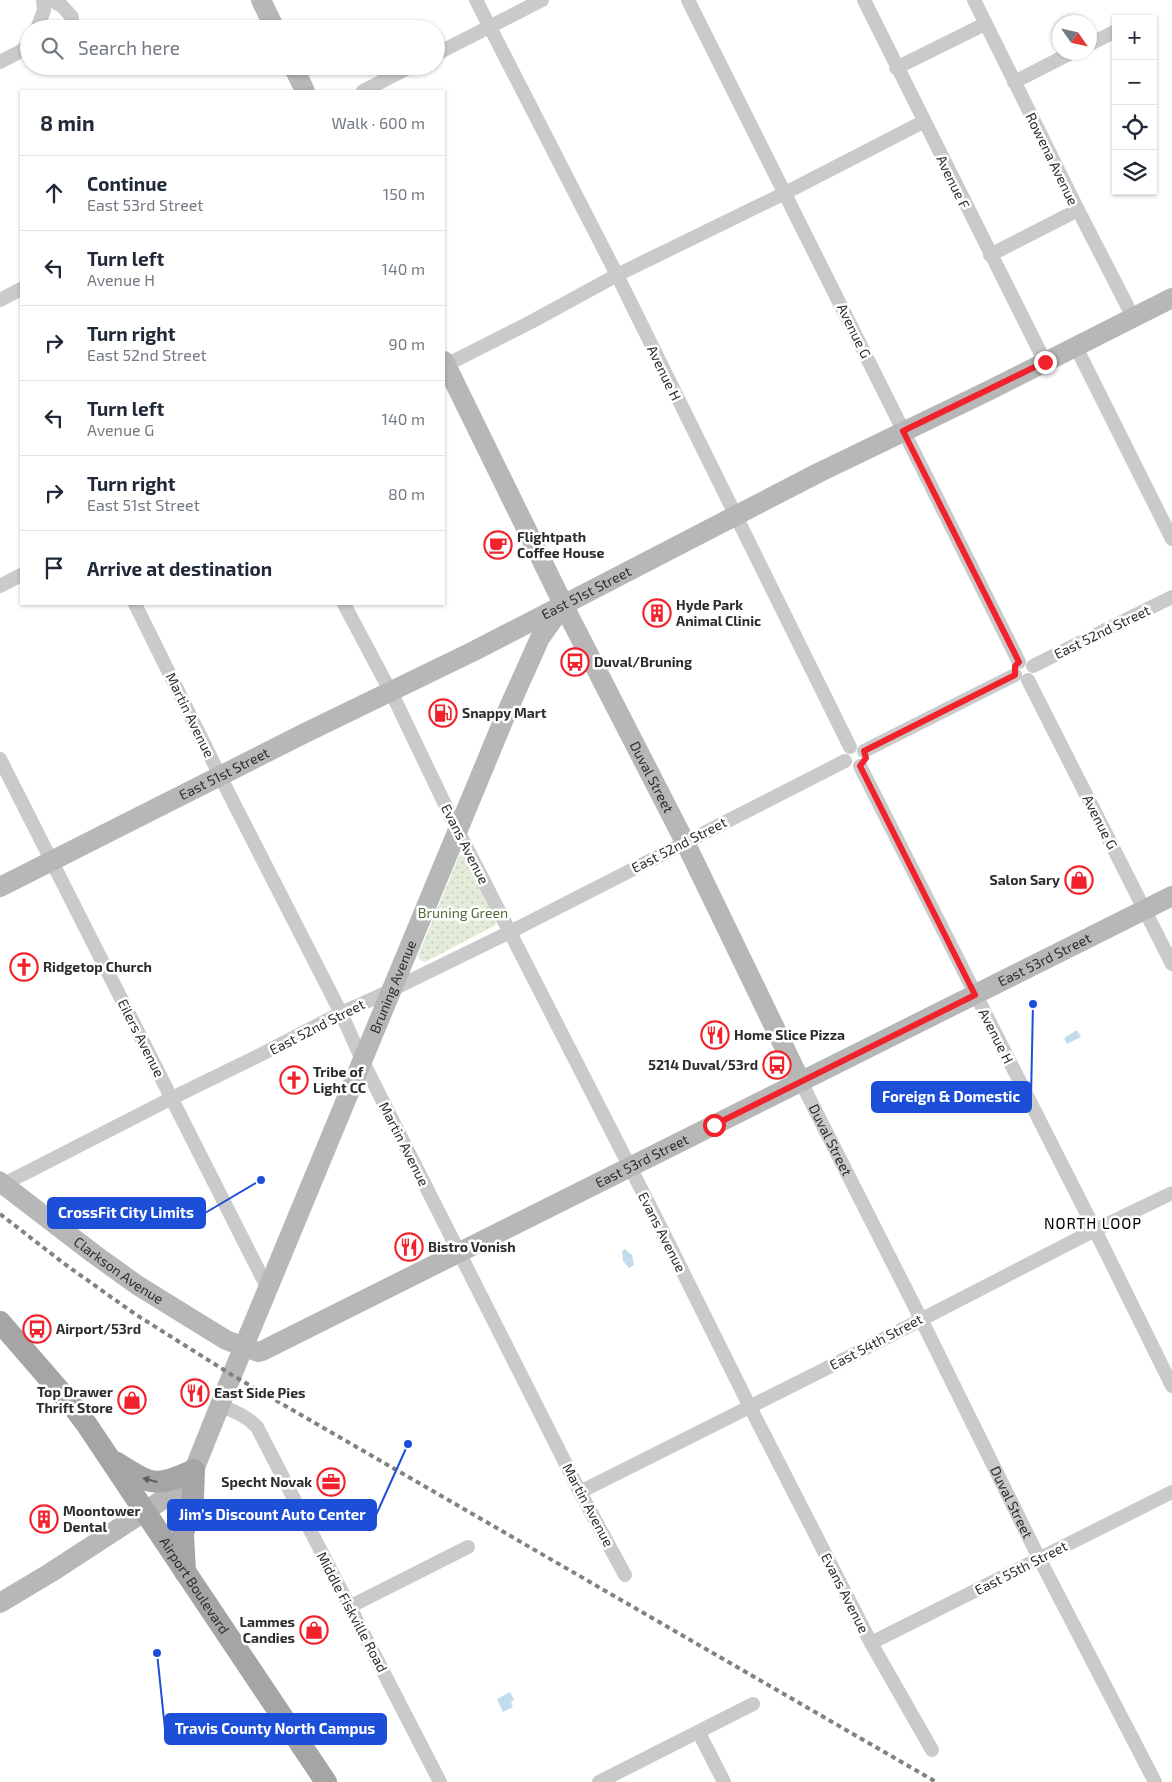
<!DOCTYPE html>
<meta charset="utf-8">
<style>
:root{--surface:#fff;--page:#f6f6f7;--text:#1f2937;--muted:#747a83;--line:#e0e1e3}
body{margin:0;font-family:"Exo 2",sans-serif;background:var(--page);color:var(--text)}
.controls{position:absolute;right:15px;top:15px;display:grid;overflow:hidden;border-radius:0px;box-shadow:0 1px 4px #0004}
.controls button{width:45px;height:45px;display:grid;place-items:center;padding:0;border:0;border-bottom:1px solid var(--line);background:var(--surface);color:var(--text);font:25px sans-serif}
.compass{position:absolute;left:1052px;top:15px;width:45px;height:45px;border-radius:50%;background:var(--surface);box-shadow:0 1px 4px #0004;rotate:124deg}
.stop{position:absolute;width:15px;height:15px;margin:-11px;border:4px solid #f1222b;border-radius:50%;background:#fff}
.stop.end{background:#f1222b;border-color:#fff;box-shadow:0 1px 5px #0008}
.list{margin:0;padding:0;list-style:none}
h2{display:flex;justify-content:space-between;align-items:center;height:65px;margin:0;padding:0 20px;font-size:21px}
h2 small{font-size:16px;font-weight:400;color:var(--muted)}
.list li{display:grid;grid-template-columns:32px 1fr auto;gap:15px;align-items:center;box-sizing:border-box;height:75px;padding:0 20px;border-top:1px solid var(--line)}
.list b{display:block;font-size:19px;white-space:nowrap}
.list p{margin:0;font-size:16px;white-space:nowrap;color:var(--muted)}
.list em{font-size:16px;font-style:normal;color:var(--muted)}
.icon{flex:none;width:28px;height:28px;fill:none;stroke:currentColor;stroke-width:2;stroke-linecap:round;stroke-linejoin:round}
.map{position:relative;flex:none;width:1172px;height:1782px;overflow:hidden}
.search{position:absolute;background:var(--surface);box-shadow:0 1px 4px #0004;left:20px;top:20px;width:425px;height:55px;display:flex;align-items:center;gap:12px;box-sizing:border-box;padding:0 18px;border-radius:28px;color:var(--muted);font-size:19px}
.panel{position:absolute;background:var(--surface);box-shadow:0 1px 4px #0004;left:20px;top:90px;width:425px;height:515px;border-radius:0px}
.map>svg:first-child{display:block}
</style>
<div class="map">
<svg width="1172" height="1782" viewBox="0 0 1172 1782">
<defs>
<pattern id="grass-dots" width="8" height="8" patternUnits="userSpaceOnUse" patternTransform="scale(1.25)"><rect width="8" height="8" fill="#e2ecd9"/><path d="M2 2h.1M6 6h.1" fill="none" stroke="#c2cbbb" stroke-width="1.8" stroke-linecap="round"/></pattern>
</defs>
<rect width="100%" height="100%" fill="#fff"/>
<path fill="url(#grass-dots)" d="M462,855L464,856L497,921L496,925L425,962L421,961L418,956L459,856Z"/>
<g fill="#c3dced">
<path d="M1077,1030L1081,1037L1067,1044L1064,1038Z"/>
<path d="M625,1249L632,1255L634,1265L629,1268L623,1261L622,1251Z"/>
<path d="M510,1692L514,1700L511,1702L513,1707L503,1712L497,1699Z"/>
</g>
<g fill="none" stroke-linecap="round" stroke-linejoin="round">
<g stroke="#cacaca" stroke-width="14">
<path d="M51,0L62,6L72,17L71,29"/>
<path d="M476,0L617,275L850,747"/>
<path d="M688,0L1019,662"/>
<path d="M864,0L1045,362"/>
<path d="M974,0L1078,210L1133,317"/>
<path d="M37,29L44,10L43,0"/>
<path d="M1090,44L1116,31"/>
<path d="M436,54L542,0"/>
<path d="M0,62L23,50L29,42"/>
<path d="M896,68L985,24"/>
<path d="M1014,82L1073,52"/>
<path d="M363,91L412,66"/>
<path d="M990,255L1078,210"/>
<path d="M0,300L21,289"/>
<path d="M1076,347L1172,539"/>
<path d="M444,366L531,322L617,275L785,193L923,122"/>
<path d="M0,586L21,575"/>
<path d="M135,604L225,786L341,1013L363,1062L580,1492L625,1575"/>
<path d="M344,604L395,700L451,817L656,1218L750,1407L871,1643L932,1750"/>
<path d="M1033,666L1172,597"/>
<path d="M1028,680L1172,964"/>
<path d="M864,751L1015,675"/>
<path d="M0,759L268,1289"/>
<path d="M860,766L1095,1230L1172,1386"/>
<path id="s1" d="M801,1082L921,1319L1039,1558L1155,1782"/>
<path d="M0,1178L4,1184L172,1098L256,1057L341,1013L377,997L510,932L845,761"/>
<path d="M220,1405C233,1411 247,1416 257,1427L440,1782"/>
<path d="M580,1492L835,1364L1095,1230L1172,1193"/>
<path d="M349,1607L468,1547"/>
<path d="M871,1643L1172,1492"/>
<path d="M699,1733L724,1782"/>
<path d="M599,1782L753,1704"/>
</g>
<g stroke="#b7b7b7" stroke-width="20">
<path d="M261,0L275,29"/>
<path d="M293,66L305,91"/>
<path id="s2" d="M444,361L570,618L685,842L801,1082"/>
<path id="s3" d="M0,887L305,733L474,651L818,473L990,390L1172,298"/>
<path id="s4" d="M0,1182L94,1254L137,1285L226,1340L258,1352L262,1351L1172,896"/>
<path id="s5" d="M0,1603L50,1573L173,1493L185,1483L194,1470L232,1375L506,714L540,638L562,607"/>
</g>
<g stroke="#a5a5a5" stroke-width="22">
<path id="s6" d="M0,1322L72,1405L87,1425L326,1782"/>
<path d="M115,1462C151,1484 154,1489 194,1470L193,1497L183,1534L185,1572"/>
</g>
<path stroke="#828282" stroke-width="4" stroke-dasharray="5 4" stroke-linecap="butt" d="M0,1214L66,1265L135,1314L232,1375L936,1782"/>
</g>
<defs><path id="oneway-solid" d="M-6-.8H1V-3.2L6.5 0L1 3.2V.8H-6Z" transform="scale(1.25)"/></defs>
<use fill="#5d5d5d" href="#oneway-solid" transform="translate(150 1480) rotate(-165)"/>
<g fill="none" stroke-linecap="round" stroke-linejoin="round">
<path stroke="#f1222b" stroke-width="6" d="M714,1125L975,995L860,766L866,758L864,751L1015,675V666L1019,662L903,431L1045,362"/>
</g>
<defs>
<g id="cafe-ring" transform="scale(1.4375)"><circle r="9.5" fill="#fff" stroke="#f1222b" stroke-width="1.5"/><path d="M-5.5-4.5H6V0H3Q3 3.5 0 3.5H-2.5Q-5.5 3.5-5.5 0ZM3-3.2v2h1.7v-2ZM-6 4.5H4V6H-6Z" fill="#f1222b"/></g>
<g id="building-ring" transform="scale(1.4375)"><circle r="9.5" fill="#fff" stroke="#f1222b" stroke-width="1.5"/><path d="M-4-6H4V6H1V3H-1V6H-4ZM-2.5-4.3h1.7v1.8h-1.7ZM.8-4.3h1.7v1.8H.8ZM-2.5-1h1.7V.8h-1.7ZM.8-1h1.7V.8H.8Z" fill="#f1222b"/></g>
<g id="bus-ring" transform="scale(1.4375)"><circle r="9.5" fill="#fff" stroke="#f1222b" stroke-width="1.5"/><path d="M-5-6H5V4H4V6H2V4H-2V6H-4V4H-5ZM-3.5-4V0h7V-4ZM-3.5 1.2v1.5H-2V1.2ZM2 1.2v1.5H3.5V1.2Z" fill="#f1222b"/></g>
<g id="fuel-ring" transform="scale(1.4375)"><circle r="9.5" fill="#fff" stroke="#f1222b" stroke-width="1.5"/><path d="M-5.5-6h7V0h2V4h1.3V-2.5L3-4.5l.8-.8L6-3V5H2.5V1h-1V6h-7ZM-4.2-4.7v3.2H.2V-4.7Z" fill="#f1222b"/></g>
<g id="shop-ring" transform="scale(1.4375)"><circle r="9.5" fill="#fff" stroke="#f1222b" stroke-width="1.5"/><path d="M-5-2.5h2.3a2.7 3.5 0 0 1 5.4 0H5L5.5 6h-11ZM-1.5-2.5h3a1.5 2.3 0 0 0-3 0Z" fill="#f1222b"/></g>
<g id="church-ring" transform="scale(1.4375)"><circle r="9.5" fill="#fff" stroke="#f1222b" stroke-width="1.5"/><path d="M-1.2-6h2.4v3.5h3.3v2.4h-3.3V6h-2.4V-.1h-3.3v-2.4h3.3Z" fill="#f1222b"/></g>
<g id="restaurant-ring" transform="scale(1.4375)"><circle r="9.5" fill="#fff" stroke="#f1222b" stroke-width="1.5"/><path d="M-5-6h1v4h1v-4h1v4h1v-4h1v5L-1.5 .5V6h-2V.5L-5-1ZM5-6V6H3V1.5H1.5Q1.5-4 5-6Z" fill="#f1222b"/></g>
<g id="office-ring" transform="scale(1.4375)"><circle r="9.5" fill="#fff" stroke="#f1222b" stroke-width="1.5"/><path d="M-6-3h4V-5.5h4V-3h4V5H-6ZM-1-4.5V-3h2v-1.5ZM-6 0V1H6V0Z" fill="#f1222b"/></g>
</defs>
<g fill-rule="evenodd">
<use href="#cafe-ring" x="498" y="545"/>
<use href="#building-ring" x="657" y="613"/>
<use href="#bus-ring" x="575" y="662"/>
<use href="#fuel-ring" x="443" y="713"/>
<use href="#shop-ring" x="1079" y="880"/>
<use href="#church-ring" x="24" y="967"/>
<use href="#restaurant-ring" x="715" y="1035"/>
<use href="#bus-ring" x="777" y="1065"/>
<use href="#church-ring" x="294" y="1080"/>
<use href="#restaurant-ring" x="409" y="1247"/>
<use href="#bus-ring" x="37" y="1329"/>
<use href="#restaurant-ring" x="195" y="1393"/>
<use href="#shop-ring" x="132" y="1400"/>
<use href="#office-ring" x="331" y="1482"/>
<use href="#building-ring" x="44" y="1519"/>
<use href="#shop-ring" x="314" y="1630"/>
</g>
<g text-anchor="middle" stroke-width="5" stroke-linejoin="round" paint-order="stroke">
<g font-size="14" fill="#2d2d2d" stroke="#fff">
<text transform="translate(1052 159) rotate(64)" y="5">Rowena Avenue</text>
<text transform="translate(953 182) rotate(64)" y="5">Avenue F</text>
<text transform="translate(854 331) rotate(64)" y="5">Avenue G</text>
<text transform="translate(664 373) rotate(64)" y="5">Avenue H</text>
<text dy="5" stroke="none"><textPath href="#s3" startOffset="656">East 51st Street</textPath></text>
<text transform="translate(1102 632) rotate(-26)" y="5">East 52nd Street</text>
<text transform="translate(190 715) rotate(64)" y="5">Martin Avenue</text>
<text dy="5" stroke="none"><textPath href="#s3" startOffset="251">East 51st Street</textPath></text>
<text dy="5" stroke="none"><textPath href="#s2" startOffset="465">Duval Street</textPath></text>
<text transform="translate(1100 822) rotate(63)" y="5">Avenue G</text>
<text transform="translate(465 844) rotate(63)" y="5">Evans Avenue</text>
<text transform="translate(679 845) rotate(-27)" y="5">East 52nd Street</text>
<text dy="5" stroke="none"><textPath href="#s4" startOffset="1189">East 53rd Street</textPath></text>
<text dy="5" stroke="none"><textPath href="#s5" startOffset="759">Bruning Avenue</textPath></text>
<text transform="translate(317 1027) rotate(-27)" y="5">East 52nd Street</text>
<text transform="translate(996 1036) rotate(63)" y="5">Avenue H</text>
<text transform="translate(141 1038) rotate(63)" y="5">Eilers Avenue</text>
<text dy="5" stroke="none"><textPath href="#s1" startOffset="65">Duval Street</textPath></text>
<text transform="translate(404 1144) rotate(63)" y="5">Martin Avenue</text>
<text dy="5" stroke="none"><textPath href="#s4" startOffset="739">East 53rd Street</textPath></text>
<text transform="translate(662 1232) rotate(63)" y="5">Evans Avenue</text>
<text dy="5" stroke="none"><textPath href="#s4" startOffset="148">Clarkson Avenue</textPath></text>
<text transform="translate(876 1342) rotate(-28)" y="5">East 54th Street</text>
<text dy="5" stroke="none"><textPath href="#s1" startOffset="470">Duval Street</textPath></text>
<text transform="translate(588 1505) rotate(62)" y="5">Martin Avenue</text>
<text transform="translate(1021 1568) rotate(-27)" y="5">East 55th Street</text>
<text dy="5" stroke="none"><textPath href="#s6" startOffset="328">Airport Boulevard</textPath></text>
<text transform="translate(845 1593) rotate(63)" y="5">Evans Avenue</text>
<text transform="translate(352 1612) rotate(62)" y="5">Middle Fiskville Road</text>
</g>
<g font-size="14" font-weight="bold" fill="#2d2d2d" stroke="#fff" text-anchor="start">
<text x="517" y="542">Flightpath<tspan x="517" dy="16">Coffee House</tspan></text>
<text x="676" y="610">Hyde Park<tspan x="676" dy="16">Animal Clinic</tspan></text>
<text x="594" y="667">Duval/Bruning</text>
<text x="462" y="718">Snappy Mart</text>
<text x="1060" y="885" text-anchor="end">Salon Sary</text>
<text x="43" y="972">Ridgetop Church</text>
<text x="734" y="1040">Home Slice Pizza</text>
<text x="758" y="1070" text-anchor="end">5214 Duval/53rd</text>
<text x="313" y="1077">Tribe of<tspan x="313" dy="16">Light CC</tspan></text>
<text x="428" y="1252">Bistro Vonish</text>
<text x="56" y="1334">Airport/53rd</text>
<text x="113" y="1397" text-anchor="end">Top Drawer<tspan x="113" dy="16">Thrift Store</tspan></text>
<text x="214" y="1398">East Side Pies</text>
<text x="312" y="1487" text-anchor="end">Specht Novak</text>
<text x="63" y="1516">Moontower<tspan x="63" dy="16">Dental</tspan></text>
<text x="295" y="1627" text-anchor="end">Lammes<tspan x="295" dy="16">Candies</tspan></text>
</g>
<g font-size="14" fill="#4e6b38" stroke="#fff">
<text x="463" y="918">Bruning Green</text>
</g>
<g font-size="15" letter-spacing="1" fill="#000" stroke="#fff">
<text x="1093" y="1229">NORTH LOOP</text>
</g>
</g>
<path fill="none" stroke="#1d4ed8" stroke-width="2" d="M1033 1004L1031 1097M261 1180L205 1213M408 1444L376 1515M157 1653L165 1729"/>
<g fill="#1d4ed8" stroke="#fff" stroke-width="2">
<circle cx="1033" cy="1004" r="5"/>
<circle cx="261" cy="1180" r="5"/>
<circle cx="408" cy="1444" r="5"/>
<circle cx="157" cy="1653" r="5"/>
</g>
<g fill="#1d4ed8" stroke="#1d4ed8" stroke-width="2">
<rect x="872" y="1082" width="159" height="30" rx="5"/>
<rect x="48" y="1198" width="157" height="30" rx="5"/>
<rect x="168" y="1500" width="208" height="30" rx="5"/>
<rect x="165" y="1714" width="221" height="30" rx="5"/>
</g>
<g font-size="15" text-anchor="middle" font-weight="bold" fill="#fff">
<text x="951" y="1102">Foreign &amp; Domestic</text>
<text x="126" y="1218">CrossFit City Limits</text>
<text x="272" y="1520">Jim's Discount Auto Center</text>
<text x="275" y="1734">Travis County North Campus</text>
</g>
</svg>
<div class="controls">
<button>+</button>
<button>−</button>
<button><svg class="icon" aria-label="locate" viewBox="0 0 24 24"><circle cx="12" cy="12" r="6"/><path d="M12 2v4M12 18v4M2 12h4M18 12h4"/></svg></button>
<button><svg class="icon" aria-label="layers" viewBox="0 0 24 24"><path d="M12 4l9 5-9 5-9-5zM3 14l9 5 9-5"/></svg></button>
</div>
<svg class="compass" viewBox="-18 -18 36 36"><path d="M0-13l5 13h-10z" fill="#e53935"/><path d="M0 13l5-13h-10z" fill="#747a83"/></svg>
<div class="stop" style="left:714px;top:1125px"></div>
<div class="stop end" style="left:1045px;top:362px"></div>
<div class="search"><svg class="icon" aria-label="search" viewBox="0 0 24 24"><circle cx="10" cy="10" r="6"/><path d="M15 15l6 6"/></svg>Search here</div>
<section class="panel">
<h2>8 min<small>Walk · 600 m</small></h2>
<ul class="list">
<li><svg class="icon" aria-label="ahead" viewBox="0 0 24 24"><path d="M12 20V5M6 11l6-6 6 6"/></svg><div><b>Continue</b><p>East 53rd Street</p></div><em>150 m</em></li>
<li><svg class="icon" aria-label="left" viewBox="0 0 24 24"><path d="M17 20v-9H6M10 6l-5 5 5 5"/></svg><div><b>Turn left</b><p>Avenue H</p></div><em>140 m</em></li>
<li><svg class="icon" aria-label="right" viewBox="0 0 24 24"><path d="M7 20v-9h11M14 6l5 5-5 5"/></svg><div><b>Turn right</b><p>East 52nd Street</p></div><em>90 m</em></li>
<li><svg class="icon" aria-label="left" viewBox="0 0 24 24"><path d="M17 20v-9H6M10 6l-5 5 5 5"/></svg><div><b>Turn left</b><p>Avenue G</p></div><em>140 m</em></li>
<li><svg class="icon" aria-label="right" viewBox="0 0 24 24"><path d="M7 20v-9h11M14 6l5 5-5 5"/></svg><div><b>Turn right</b><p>East 51st Street</p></div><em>80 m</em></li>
<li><svg class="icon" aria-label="arrive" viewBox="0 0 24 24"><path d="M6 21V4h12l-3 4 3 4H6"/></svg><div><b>Arrive at destination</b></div></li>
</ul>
</section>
</div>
